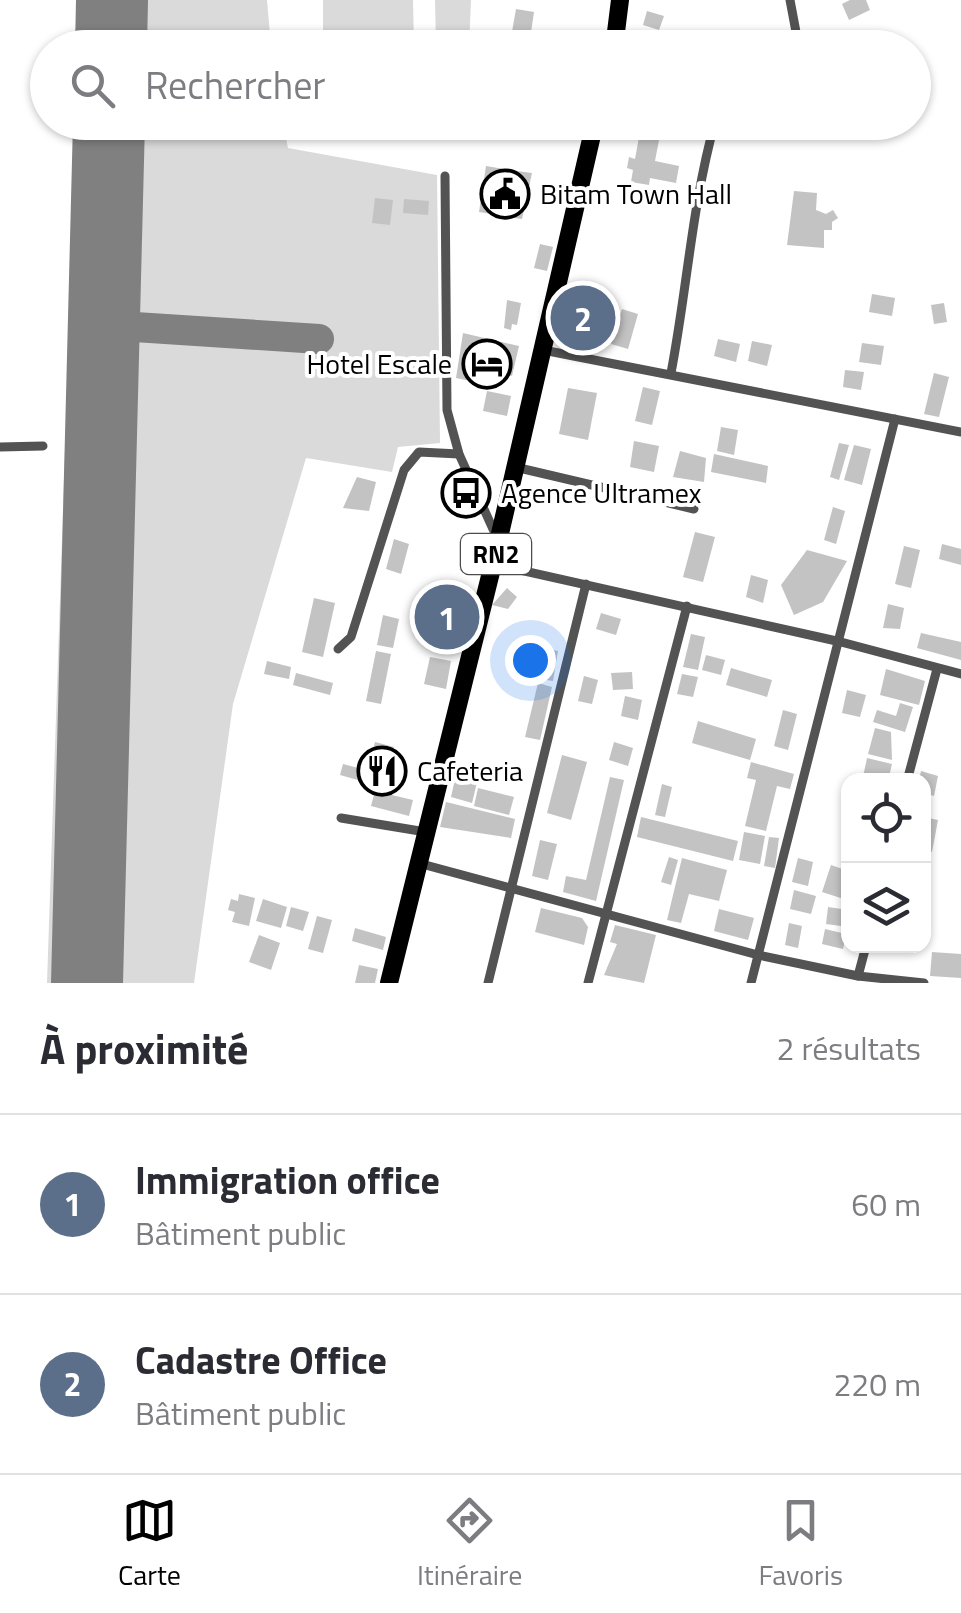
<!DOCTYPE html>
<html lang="fr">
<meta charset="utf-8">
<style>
:root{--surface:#fff;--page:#f7f7f7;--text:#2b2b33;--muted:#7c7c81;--line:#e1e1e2;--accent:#000}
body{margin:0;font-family:"Titillium Web",sans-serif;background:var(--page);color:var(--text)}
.controls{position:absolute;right:30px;bottom:30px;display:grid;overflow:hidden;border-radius:20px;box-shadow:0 2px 8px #0004}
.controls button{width:90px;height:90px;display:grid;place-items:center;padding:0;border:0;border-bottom:2px solid var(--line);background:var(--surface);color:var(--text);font:50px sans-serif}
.you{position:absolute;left:530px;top:660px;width:35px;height:35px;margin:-25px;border:8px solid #fff;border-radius:50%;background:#1a73e8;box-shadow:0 0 0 15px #1a73e833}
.badge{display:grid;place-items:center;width:65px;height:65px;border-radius:50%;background:var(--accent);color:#fff;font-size:32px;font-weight:700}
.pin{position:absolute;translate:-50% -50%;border:5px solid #fff;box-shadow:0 2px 10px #0006}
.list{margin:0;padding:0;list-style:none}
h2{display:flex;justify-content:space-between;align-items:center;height:130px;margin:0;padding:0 40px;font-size:42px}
h2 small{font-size:32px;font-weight:400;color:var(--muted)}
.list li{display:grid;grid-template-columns:65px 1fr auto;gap:30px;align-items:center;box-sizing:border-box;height:180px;padding:0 40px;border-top:2px solid var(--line)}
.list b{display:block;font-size:38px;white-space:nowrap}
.list p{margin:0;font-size:32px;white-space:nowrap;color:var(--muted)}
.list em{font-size:32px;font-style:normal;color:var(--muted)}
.icon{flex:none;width:55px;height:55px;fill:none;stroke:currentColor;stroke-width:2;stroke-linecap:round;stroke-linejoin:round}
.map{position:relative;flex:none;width:961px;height:983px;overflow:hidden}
.search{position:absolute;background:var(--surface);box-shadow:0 2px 8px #0004;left:30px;right:30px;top:30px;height:110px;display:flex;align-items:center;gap:25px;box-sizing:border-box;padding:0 35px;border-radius:55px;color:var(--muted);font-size:38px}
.sheet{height:490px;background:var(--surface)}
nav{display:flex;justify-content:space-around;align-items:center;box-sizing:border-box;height:140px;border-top:2px solid var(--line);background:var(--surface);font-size:28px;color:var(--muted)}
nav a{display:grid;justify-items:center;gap:5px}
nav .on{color:var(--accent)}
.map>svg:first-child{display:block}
</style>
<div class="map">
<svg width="961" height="983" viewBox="0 0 961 983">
<rect width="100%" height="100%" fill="#fff"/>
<g fill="#dadada">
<path d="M80,0H267L271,47H78Z"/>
<path d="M323,0H413L414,47H323Z"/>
<path d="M435,0H471L469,46L436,45Z"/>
<path d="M76,123H283L288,148L437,175L440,443L398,447L392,472L306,458L233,704L194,983H47Z"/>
</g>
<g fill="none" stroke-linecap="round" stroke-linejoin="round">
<path stroke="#808080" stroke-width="30" d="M104,325L319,339"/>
<g stroke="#808080" stroke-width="72">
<path d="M111,48L112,0"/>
<path d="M87,983L109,122"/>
</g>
</g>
<g fill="#c3c3c3">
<path d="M850,0H866L870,10L849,20L842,4Z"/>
<path d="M516,9L534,12L529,46L510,43Z"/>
<path d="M647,11L664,16L659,30L643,25Z"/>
<path d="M516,122H539L536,136L515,132Z"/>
<path d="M639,137L659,140L655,161L679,166L676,183L650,178L649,185L631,182L633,170L627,168L629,157L635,159Z"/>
<path d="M486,166L504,169L502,183L507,184L509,170L532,173L522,219L502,216L504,204H499L498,215L479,212Z"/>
<path d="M794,191L817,193L816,210L826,214L833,210L838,218L832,222V230H824V248L787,245Z"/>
<path d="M375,198L393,200L390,225L372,223Z"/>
<path d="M404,199L429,201L428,215L403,213Z"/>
<path d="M540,244L553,247L547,271L534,268Z"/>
<path d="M872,294L895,298L892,316L869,312Z"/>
<path d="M577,299L598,305L589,338L568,332Z"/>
<path d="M507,300L521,303L517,325L512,324L511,330L504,328Z"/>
<path d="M944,303L947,322L934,324L931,305Z"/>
<path d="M622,309L638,314L628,349L611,344Z"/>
<path d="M463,333L519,346L512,376L488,370L485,384L456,378Z"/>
<path d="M718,339L740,344L736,362L714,356Z"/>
<path d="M752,341L772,345L767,366L748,361Z"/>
<path d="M862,343L884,346L881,365L859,362Z"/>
<path d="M845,370L864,372L861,390L843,387Z"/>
<path d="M934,373L949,377L939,417L924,414Z"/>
<path d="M643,387L660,391L652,425L635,421Z"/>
<path d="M568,388L597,393L588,440L559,434Z"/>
<path d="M487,391L511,396L507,416L483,411Z"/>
<path d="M721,427L738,430L734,455L717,451Z"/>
<path d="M634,441L659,446L654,472L630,467Z"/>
<path d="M839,443L849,445L839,480L830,477Z"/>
<path d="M854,445L871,449L862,485L844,480Z"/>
<path d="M680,451L706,458L704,482L673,477Z"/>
<path d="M714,454L768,466L766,483L711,472Z"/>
<path d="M357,477L376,482L369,511L343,508Z"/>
<path d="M833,507L845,511L836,544L824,540Z"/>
<path d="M695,532L715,537L703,582L683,577Z"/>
<path d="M394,539L409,544L401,574L386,569Z"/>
<path d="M942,544L961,549V565L939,559Z"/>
<path d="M904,546L920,550L911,588L895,584Z"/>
<path d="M807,550L847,561L823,602L794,615L781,585Z"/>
<path d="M751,575L768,580L763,603L746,597Z"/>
<path d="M507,588L517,597L508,609L492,605Z"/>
<path d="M440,596L458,600L457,623L452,622L450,632L433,628Z"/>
<path d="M314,598L335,603L323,657L302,652Z"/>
<path d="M888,604L904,608L900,629L883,628Z"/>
<path d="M601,613L621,619L616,635L596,629Z"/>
<path d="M383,615L399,619L393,648L377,645Z"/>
<path d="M921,633L961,642V660L917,648Z"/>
<path d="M691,634L705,637L698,670L683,667Z"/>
<path d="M545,648L558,651L553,681L540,679Z"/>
<path d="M376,651L391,654L381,704L366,701Z"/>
<path d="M706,655L725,660L721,675L702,670Z"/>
<path d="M430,657L451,661L446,689L424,684Z"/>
<path d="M267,661L291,667L289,679L264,674Z"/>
<path d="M731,668L772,680L767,697L726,685Z"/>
<path d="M886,669L925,681L919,705L880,695Z"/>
<path d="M632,672L633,689L613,690L611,673Z"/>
<path d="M296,673L333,683L330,695L293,685Z"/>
<path d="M682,674L698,677L693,697L677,694Z"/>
<path d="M584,676L598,680L592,704L578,701Z"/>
<path d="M538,683L552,687L540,740L525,737Z"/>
<path d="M847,690L866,695L860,717L842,713Z"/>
<path d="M625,696L642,700L638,720L621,716Z"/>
<path d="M900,703L913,707L905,732L873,722L877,710L896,716Z"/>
<path d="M783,710L797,714L788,750L774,746Z"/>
<path d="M698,721L756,739L750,760L692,743Z"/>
<path d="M875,728L891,732L892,760L868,754Z"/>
<path d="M375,742L394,747L391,760L372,755Z"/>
<path d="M614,742L633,748L628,766L609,760Z"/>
<path d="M562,755L587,762L571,820L547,813Z"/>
<path d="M867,758L892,764L888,781L863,777Z"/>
<path d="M751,762L794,774L790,789L777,786L766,831L745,826L756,780L747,778Z"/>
<path d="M343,764L393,777L390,789L340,775Z"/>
<path d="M458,765L480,770L472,803L451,797Z"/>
<path d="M921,771L938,776L934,796L924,793V781H919Z"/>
<path d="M610,777L624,780L596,901L563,892L566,876L586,880Z"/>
<path d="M662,784L672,787L665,817L655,815Z"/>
<path d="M478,788L514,797L509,815L474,806Z"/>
<path d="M375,791L413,800L409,816L371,806Z"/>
<path d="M446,802L515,819L511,838L440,827Z"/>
<path d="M641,817L738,841L733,861L637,837Z"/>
<path d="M924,817L938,820L932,852L924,850Z"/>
<path d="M744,832L765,836L760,864L739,860Z"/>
<path d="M769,837L779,838L775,868L764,866Z"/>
<path d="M540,840L557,844L548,880L532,876Z"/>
<path d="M669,857L678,860L671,885L661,882Z"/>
<path d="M682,858L727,870L719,901L689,894L681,923L667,920Z"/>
<path d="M798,858L813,862L808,886L792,882Z"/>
<path d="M831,865L848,871L847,900L822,892Z"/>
<path d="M794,890L816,896L811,914L790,909Z"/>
<path d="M239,894L255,898L249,926L232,922L235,912L228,910L231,899L238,901Z"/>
<path d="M263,899L287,907L281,928L256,921Z"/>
<path d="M291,907L309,912L303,931L286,926Z"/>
<path d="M828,907L848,910V927L826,924Z"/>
<path d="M541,908L582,918L588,927L584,945L535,932Z"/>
<path d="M719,909L754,918L748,940L714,931Z"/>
<path d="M317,916L332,920L323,953L308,949Z"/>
<path d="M789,923L802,926L798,948L785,945Z"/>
<path d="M615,925L656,935L644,983L604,975L617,944L610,942Z"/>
<path d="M355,928L386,937L383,950L352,941Z"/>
<path d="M825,929L846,934L843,949L822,944Z"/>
<path d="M259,935L280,943L271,970L249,962Z"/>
<path d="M932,952L961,954V978L930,976Z"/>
<path d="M359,965L378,969L375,983H355Z"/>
</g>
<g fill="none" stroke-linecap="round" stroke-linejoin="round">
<g stroke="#535353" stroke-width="9">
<path d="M790,0L799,48"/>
<path d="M742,122L805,130V122"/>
<path d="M445,176L447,410L459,454L497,538"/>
<path d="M543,350L961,432"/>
<path d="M671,373C687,290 692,204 715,122"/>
<path d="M0,447L43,446"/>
<path d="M515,467L694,509"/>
<path d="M493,564L841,642L961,674"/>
<path d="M338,649L351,637L404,470L419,452L459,454"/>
<path d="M907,781L937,669"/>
<path d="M341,818L426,832"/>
<path d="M418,863L758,955L858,976L924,983"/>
<path d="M858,976L866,946"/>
<path d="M488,983L586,584"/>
<path d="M588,983L687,606"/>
<path d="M751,983L895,419"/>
</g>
<g stroke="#000" stroke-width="18">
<path d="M614,48L620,0"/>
<path d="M389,983L493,564L595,122"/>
</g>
</g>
<defs>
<g id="civic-ring" transform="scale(2.5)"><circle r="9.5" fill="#fff" stroke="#000" stroke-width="1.5"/><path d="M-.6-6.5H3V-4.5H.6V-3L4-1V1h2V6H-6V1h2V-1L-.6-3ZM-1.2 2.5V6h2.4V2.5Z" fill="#000"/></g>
<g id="hotel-ring" transform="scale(2.5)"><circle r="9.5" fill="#fff" stroke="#000" stroke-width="1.5"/><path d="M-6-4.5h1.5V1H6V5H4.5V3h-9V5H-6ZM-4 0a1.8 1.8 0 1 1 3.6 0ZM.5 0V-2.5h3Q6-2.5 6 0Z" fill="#000"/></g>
<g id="bus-ring" transform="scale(2.5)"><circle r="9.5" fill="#fff" stroke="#000" stroke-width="1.5"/><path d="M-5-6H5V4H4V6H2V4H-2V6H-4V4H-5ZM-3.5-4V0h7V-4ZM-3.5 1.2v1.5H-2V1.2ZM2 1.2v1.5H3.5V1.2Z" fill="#000"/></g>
<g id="restaurant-ring" transform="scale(2.5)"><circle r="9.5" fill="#fff" stroke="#000" stroke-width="1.5"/><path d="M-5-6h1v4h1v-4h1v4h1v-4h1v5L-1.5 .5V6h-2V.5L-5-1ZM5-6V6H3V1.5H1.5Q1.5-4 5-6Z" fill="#000"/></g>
</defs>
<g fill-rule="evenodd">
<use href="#civic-ring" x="505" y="194"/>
<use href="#hotel-ring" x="487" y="364"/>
<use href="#bus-ring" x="466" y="493"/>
<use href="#restaurant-ring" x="382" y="771"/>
</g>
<g text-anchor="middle" stroke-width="8" stroke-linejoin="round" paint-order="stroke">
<rect fill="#fff" stroke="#4c4c4c" stroke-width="2.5" x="461" y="534" width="70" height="40" rx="8"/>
<g font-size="25" font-weight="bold" fill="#000">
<text x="496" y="563">RN2</text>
</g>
<g font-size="28" fill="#000" stroke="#fff" text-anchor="start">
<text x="540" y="204">Bitam Town Hall</text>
<text x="452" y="374" text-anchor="end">Hotel Escale</text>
<text x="501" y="503">Agence Ultramex</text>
<text x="417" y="781">Cafeteria</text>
</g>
</g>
</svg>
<div class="controls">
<button><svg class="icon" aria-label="locate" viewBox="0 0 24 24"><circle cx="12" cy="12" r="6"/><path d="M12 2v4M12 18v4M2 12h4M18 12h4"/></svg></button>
<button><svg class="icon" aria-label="layers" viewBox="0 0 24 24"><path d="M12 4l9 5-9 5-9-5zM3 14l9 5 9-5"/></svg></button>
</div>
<div class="you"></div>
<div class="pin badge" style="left:447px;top:617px;background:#5c6f8a">1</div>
<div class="pin badge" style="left:583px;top:318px;background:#5c6f8a">2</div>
<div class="search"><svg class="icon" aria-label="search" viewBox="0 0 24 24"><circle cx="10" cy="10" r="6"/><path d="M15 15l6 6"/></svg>Rechercher</div>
</div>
<section class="sheet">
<h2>À proximité<small>2 résultats</small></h2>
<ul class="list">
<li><span class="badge" style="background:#5c6f8a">1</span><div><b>Immigration office</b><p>Bâtiment public</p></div><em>60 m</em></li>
<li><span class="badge" style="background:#5c6f8a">2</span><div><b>Cadastre Office</b><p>Bâtiment public</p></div><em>220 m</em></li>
</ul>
</section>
<nav>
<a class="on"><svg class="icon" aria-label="map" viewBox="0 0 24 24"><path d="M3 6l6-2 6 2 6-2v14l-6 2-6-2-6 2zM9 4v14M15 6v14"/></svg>Carte</a>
<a><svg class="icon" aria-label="directions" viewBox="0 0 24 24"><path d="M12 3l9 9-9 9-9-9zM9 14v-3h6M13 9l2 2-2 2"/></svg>Itinéraire</a>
<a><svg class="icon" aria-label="saved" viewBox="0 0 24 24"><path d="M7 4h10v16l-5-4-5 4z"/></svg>Favoris</a>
</nav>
